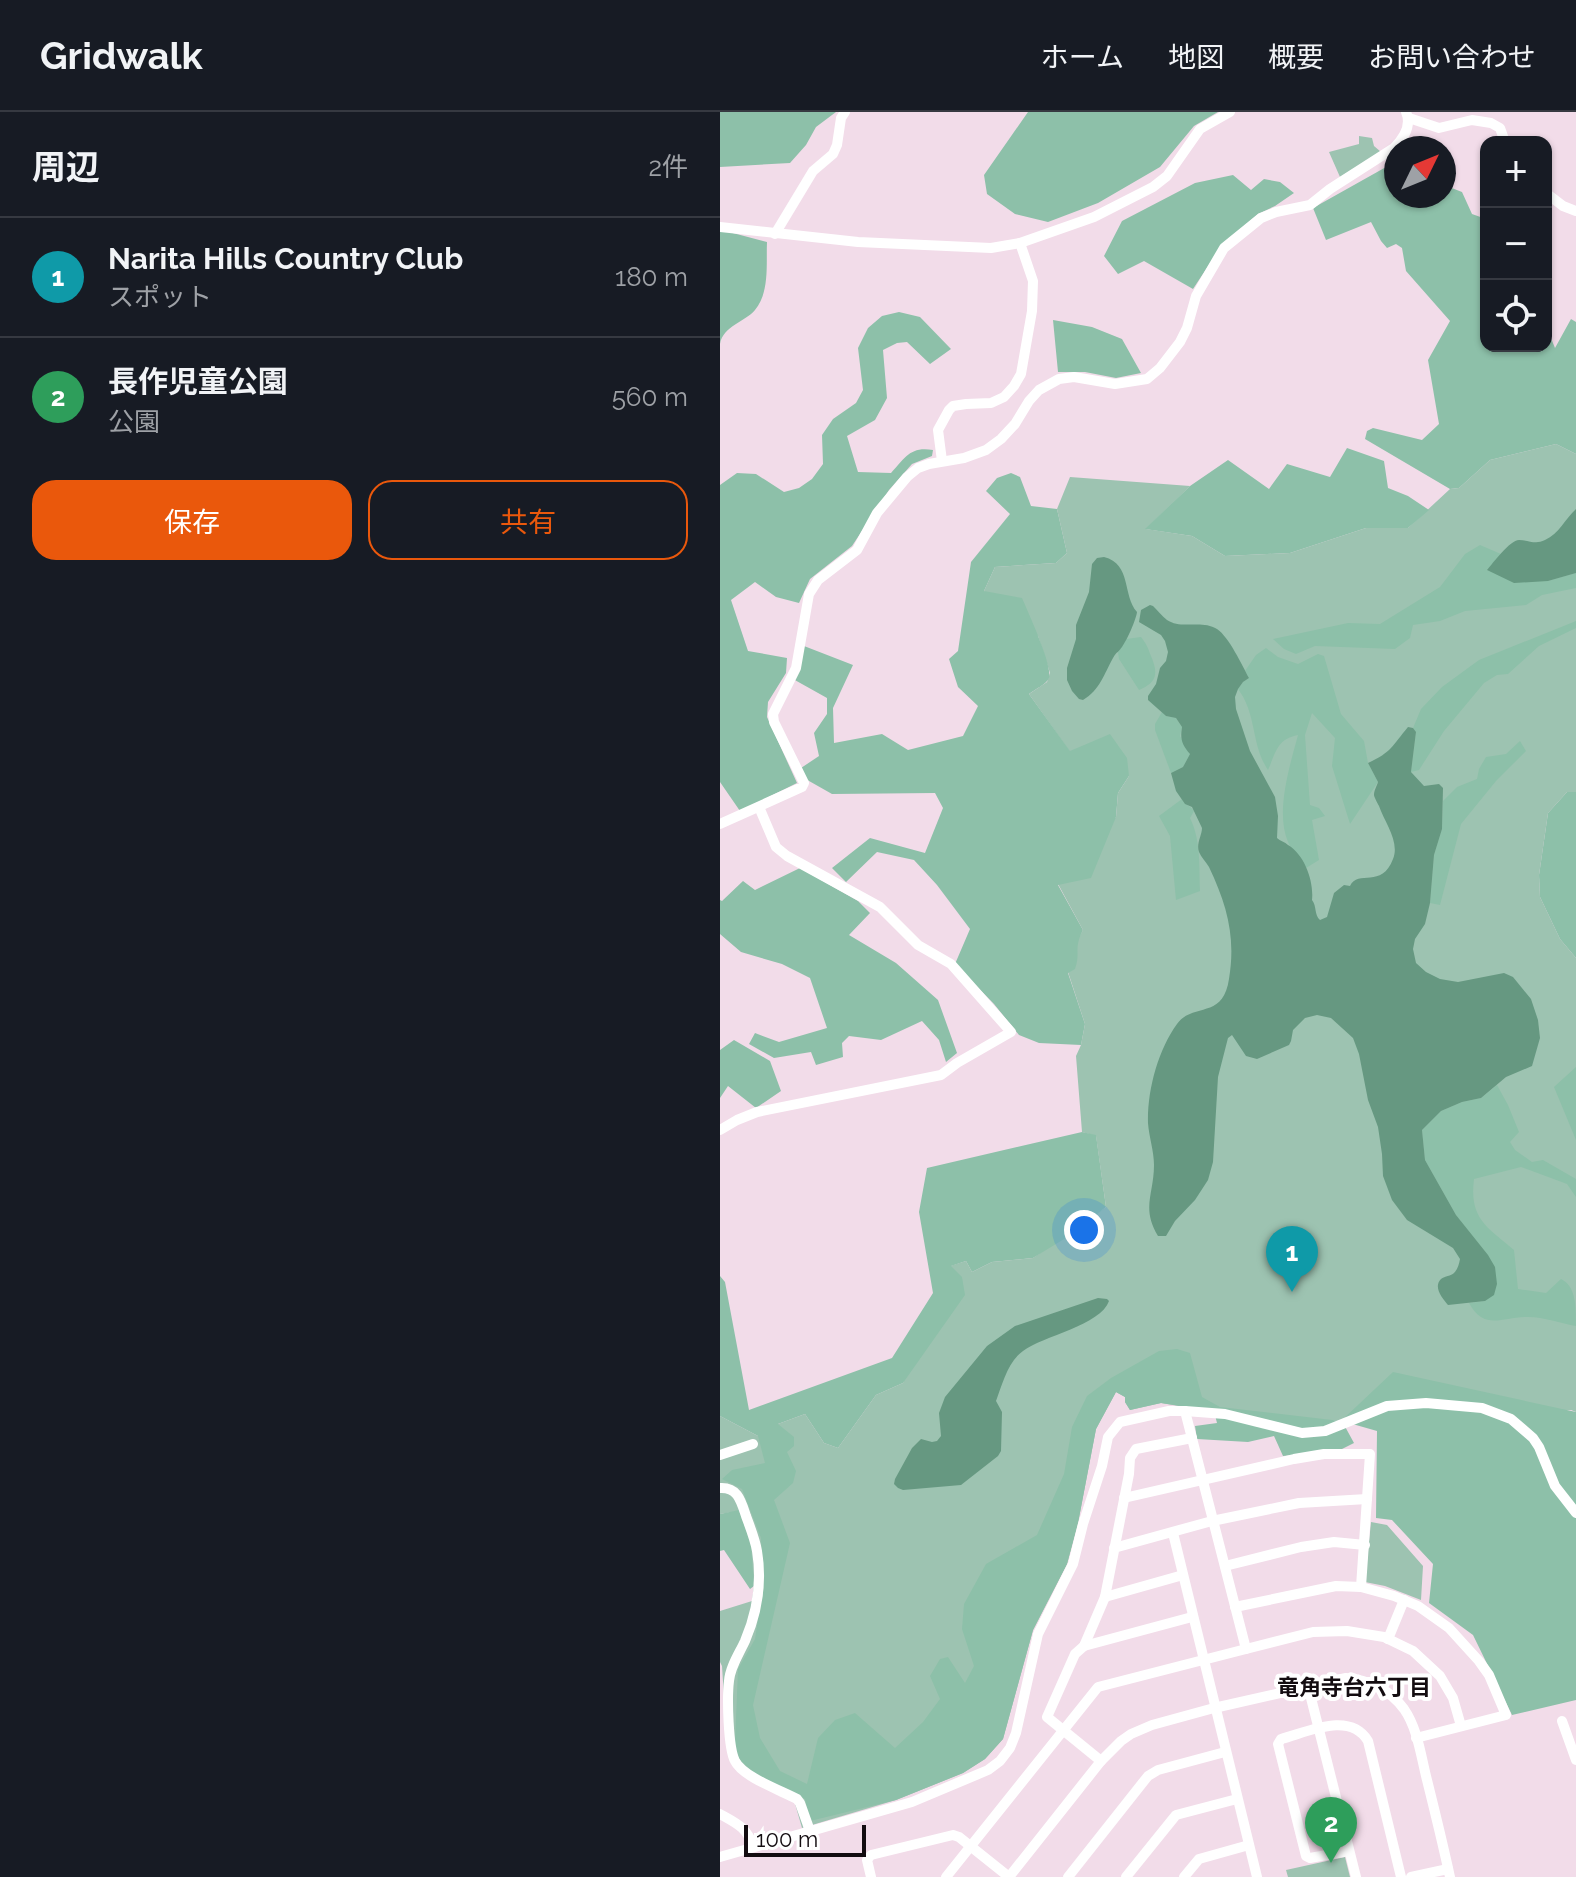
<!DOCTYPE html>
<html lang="ja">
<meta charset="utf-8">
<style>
:root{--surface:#171b24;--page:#20242c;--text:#f1f3f6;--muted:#9ea1a6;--line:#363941;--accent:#ea580c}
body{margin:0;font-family:Raleway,"Noto Sans JP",sans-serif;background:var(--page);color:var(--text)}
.controls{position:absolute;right:24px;top:24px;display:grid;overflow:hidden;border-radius:16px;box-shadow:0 2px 6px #0004}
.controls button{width:72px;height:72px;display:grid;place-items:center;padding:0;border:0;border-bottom:2px solid var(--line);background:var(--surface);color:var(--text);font:40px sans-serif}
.compass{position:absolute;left:664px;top:24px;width:72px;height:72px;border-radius:50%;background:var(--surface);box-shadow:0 2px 6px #0004;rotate:47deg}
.scale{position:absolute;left:24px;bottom:20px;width:122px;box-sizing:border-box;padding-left:8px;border:4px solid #130c10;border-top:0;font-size:22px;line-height:28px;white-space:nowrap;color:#130c10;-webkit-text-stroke:6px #fff;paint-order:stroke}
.you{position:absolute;left:364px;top:1118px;width:28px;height:28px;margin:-20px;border:6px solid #fff;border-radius:50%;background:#1a73e8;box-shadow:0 0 0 12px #1a73e833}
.badge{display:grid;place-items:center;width:52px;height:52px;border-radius:50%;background:var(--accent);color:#fff;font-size:26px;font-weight:700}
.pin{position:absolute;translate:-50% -66px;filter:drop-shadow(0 2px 4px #0008)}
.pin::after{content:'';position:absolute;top:42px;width:28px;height:24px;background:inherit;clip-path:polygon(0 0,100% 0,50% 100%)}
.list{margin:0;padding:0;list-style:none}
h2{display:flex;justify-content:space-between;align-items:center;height:104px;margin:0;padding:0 32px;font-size:34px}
h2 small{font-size:26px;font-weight:400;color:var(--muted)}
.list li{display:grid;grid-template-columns:52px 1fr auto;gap:24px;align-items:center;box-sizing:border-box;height:120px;padding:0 32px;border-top:2px solid var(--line)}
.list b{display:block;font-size:30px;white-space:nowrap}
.list p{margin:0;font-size:26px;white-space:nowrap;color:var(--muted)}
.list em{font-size:26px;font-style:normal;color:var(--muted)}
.actions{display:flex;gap:16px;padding:24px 32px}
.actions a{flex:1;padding:18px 0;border:2px solid var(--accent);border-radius:24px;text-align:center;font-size:28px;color:var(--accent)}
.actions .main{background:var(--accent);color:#fff}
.icon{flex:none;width:44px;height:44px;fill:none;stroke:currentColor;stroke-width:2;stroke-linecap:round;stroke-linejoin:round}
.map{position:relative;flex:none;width:856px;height:1765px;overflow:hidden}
header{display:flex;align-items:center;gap:48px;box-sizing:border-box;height:112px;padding:0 40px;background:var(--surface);border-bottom:2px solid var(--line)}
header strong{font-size:38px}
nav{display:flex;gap:44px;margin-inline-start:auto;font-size:28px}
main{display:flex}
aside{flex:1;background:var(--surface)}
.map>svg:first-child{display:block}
</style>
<header>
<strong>Gridwalk</strong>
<nav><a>ホーム</a><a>地図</a><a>概要</a><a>お問い合わせ</a></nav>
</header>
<main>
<aside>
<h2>周辺<small>2件</small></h2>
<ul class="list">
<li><span class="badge" style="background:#0f9aa8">1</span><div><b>Narita Hills Country Club</b><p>スポット</p></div><em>180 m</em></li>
<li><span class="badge" style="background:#2e9e5b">2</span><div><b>長作児童公園</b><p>公園</p></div><em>560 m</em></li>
</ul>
<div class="actions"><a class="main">保存</a><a>共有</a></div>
</aside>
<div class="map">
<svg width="856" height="1765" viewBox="0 0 856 1765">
<rect width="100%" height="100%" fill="#f2dce9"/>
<g fill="#9dc3b1">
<path d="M639,24L652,26L654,34L661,40L620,65L609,40L639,32Z"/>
<path d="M836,332L856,342V680H847L828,701L819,763L820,785L840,827L856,846V1300L851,1298L621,1309L494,1300L441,1291L410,1298L405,1290V1285L396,1280L376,1317L358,1411L347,1452L313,1518L283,1627L265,1647L243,1661L176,1688L82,1716L74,1688L29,1668L7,1633L2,1554L0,1550V1499L32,1489L34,1474L19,1399L0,1402V1304L38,1324L58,1312L85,1302L104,1331L118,1336L156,1283L183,1271L230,1154L246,1149L252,1160L272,1150L313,1146L386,1095L376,1024L362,1020L356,944L361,933L365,912L348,860L356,831L363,818L338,772L396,705L398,681L409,664L350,640L309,582L327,570L330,561L318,524L264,479L275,455L336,451L347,441L337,397L350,365L470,374L426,417L472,424L505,444L570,441L646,416H688L730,377L739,376L770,348Z"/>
<path d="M651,1410L667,1413L703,1454L701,1488L665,1474L645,1470Z"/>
<path d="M625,1745L630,1765H568L566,1758Z"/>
</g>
<g fill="#8dc0a9">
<path d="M0,0H116L96,15L86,33L70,51L0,55Z"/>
<path d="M308,0H498L474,14L440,55L378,91L328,110L295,102L267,82L264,63Z"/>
<path d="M675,50L676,84H724V73L742,80L752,102L766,107V234H826V214L835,236L851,207L856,210V342L836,332L770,348L739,376L730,377L645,327L647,319L653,316L702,328L719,312L708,248L730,209L686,159L682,136L676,132L667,136L661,129L651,110L606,128L593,96Z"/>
<path d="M513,63L531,78L544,67L560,70L574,81L555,94L538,102L502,133L473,177L424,149L398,162L384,144L402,109L475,71Z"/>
<path d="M0,119L9,120L47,130C46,151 50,180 35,198C25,210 3,214 0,232Z"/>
<path d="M179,200L200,205L231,237L210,252L187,230L177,231L163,238L167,286L155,308L127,324L138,360L171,361C185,346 190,334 213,338L212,344L192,352L169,378L132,434L90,467L79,491L56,485L35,470L11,488L28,539L67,546L66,561L48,590L47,605L77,671L20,699L0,670V373L17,361L36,362L64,380L79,376L92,367L103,352L102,323L113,307L136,291L143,278L138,236L148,216L162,204Z"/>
<path d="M333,208L372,215L402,227L421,261L396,266L365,260H338Z"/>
<path d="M627,336L664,349L668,376L688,384L709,398L688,416H646L570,441L505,444L472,424L425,417L470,374L508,348L549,377L567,352L610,365Z"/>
<path d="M291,361L300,365L311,394L337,397L347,441L336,451L275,455L264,479L302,486C308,500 333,554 329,566C326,573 315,577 309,582L350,639L390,622L407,646L409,664L398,681L396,705L371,766L338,773L363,818C353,837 361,840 355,857L348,861L365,912L361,933L319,931L299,923L274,892L235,852L250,817L217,773L194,748L157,740L126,770L112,756L150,726L205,741L223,696L215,681L112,682L82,665L81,656L99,644L94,621L107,602V586L73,567L84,534L133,553L113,596L114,631L162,622L188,638L243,624L258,594L238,575L229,547L238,539L251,450L290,402L266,379L277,366Z"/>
<path d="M760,433L781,442L767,458L828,469L856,461V476L822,483L806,493L745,499L720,509L693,513L690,526L675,537L595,534L576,542L564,537L553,527L628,511L660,512L720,475L745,442Z"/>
<path d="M856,509V516L819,534L788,562L777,563L764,571L724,619L699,658L691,660L696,621L693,616L701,597L722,575L759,548Z"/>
<path d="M421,525C426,531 428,536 431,544C438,561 438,570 419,578L399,547L398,540L406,527Z"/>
<path d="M546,536L558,545L578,552L598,542L604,544L621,602L644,629L648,651L658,670L630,712L612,654L615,626L592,601L585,623L590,693L599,696L605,704L592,708L599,748L586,756C581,748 571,738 568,730C555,700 570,653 578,623C557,627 556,640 548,658C531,633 537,602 518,577L523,570L529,566L525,559L536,543Z"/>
<path d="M442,600L446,604L456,606L462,615L460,624L470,642L463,655L451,661L435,618V612Z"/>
<path d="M800,629L806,639L776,669L741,712L720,793L710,791L714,743L722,717L723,689L737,675L757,667L759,657L766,645L786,642Z"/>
<path d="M847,680H856V846L840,827L820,785L819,763L828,701Z"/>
<path d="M462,687C465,693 471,694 474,699L470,706C481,728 479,754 480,779L456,788L450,724L439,704Z"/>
<path d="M80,756L138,789L150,801L129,823L176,851L218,888L237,941L226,950L219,928L202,909L161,928L129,924L122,931L123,945L96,953L91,940L54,946L29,932L35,921L59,930L107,916L90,866L62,852L21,840L0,822V788L2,789L23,769L35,778Z"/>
<path d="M14,928L50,949L61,979L36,996L8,974L0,986V938Z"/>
<path d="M856,955V1028L834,975Z"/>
<path d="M777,973L788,993L799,1020L790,1030L795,1038L812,1050L823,1048L856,1067V1085L847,1072L801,1055L754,1067C749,1107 767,1115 794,1138L798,1177L826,1181L841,1167C856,1174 856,1194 856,1214C840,1211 821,1204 805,1205C780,1206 764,1218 749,1191L765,1189L749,1120L736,1103L705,1048L702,1018L721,999L742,990L761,986Z"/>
<path d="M362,1020L376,1023L386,1095L354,1121L313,1146L272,1150L252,1160L246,1149L231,1154L242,1165L245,1183L183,1271L156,1283L118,1336L104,1331L85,1302L58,1312L74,1325V1334L67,1340L76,1359L73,1371L54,1388L70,1431L33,1593L40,1626L60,1659L87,1672L98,1626L115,1608L135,1601L175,1636L203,1610L220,1587L210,1564L220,1547L228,1545L245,1571L254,1554L242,1517L244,1492L266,1452L317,1423L344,1362L352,1315L367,1284L391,1266L439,1239L457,1237L470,1241L482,1285L500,1295L621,1309L673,1260L856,1300V1588L792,1603L753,1523L709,1491L713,1452L672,1408L656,1406L657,1319L622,1309L634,1331L618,1339L563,1344L554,1324L528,1330L477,1327L475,1314L497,1311L494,1299L441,1291L410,1298L405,1290V1285L396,1280L376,1317L358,1411L347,1452L313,1518L283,1627L265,1647L243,1661L176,1688L90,1709L85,1687L35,1662L19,1647L15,1631L18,1557L35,1527L43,1475L41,1426L22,1377L2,1367L12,1358L45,1351L38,1324L0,1304V1164L5,1170L29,1298L172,1246L213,1181L199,1100L207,1056Z"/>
<path d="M19,1398L31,1433L34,1474L30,1477L4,1438L0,1439V1402Z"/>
</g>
<g fill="#669881">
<path d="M856,397V461L828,469L794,471L767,458C773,451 790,428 799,428C809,428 815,433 825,428C839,422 845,407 856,397Z"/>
<path d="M384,445C412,452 402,483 417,500C416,508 407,528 402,535C396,543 398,538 393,546C384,562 380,578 363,588L359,587L352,579L347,568V556L356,527V513L369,480L372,452L377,446Z"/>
<path d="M430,493L433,494C437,498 442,504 447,508C462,518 481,507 497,517C509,525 522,553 529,566L523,570L518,577L515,585L516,597L530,639L555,685L558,704L557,726C560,729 565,730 568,733C585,743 594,770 592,788C597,794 594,803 600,808L607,805L614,781L624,773L630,774C638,757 662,777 673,747C680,730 665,711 659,694C658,692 654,685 654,683C654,678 657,674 658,670L648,651C672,640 672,634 688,615L693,616L696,620L691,660L704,674L719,672L723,676L722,717L714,743L710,791L705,812L695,827L693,837L696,851L706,860L720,867L738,870L784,861L793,865L811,887L818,908L820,926L812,954L786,965L761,986L742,990L721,999L702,1018L705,1048L736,1103L768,1143L775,1155L777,1172L774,1183L765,1189L728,1193C722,1186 713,1175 721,1167C725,1164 731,1164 734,1161C738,1157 739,1152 740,1147L733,1136L687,1108L672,1088L663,1064L662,1042L658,1015L648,988L639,942L633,926L611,906L597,903L585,906L573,918L571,929L569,933L537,947L526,944L512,923L508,926L498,965L493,1050L488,1068L475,1088L455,1109L446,1124H438C421,1096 434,1082 434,1053C434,1039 429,1025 428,1011C427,979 438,938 457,912C473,890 503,908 509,867C516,825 507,793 489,755C486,750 481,745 479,740C476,732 482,723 482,716L472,695L465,692L456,679L451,661L463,655L470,642C462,632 460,628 462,615L456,606L446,604L428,588V584L436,572L440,556L446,549L448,540L445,529L441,523L419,510L421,498Z"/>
<path d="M378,1186L387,1187L389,1189C381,1213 323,1224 303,1239C288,1249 282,1273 276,1289L282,1300L281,1339L278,1344L241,1373L183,1378L178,1376L174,1372L175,1367L192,1336L201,1327L212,1330L217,1329L221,1324L219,1301L225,1285L267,1234L295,1214Z"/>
</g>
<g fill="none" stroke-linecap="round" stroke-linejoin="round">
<g stroke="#fff" stroke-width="10">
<path d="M689,6L719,16L752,8L771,11L780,16L785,30"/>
<path d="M826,81L843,94L856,99"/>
<path d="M0,115L138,130L271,136L300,131L374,105L433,75L447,64L480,17L510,0"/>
<path d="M55,122L93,59L113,42L117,33L121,6L125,0"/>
<path d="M222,349L218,318L229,298L233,294L246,292L271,291L284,285L294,274L301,262L312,199L313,169L300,131"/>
<path d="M0,712L82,675L84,671L54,610L53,602L76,556L89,482L98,468L137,438L157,401L187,365L198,356L209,352L244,346L266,338L281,327L295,312L309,289L319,278L339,267L354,265L395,272L427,267L440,256L460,230L467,216L476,184L504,136L541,106L556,100L590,93L610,77L674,36C684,26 692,14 686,0"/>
<path d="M0,1018L17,1008L37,1000L221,963L237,951L291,920L231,852L198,833L160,795L67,744L56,735L39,695"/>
<path d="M0,1343L33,1332"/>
<path d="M0,1376C18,1375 21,1389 26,1404C30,1415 35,1427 37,1439C42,1469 37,1501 25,1529C19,1542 10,1555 9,1569C7,1585 8,1636 15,1649C23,1665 60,1678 77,1687L80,1691L90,1719"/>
<path d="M404,1386L574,1347L604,1342H650L641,1475"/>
<path d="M453,1421L537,1765"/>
<path d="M394,1436L492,1409L579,1391L647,1387"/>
<path d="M505,1454L581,1435L614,1430L645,1433"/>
<path d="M385,1485L463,1463"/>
<path d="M515,1495L616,1474L641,1475L674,1484L698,1494L729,1516L759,1549L769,1563L786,1603L696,1626"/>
<path d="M668,1527L684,1488"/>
<path d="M364,1534L472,1505"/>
<path d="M526,1537L593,1520L627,1519L664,1525L693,1539L720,1564L733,1586L741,1614"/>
<path d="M588,1574L636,1765"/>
<path d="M842,1609L856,1648"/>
<path d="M381,1649L327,1605L355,1542L364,1534L385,1485L409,1362L410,1346L416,1337L472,1326"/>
<path d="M0,1702C18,1712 26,1715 34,1735"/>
<path d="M629,1739L590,1746L586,1744L558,1632L561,1627C588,1620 630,1599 648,1629L681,1765"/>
<path d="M0,1745L192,1690L268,1658L280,1649L290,1636L296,1621L318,1522L353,1452L363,1412L382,1354L388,1325L400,1310L449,1299H465L505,1302L582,1321L605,1319L667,1294L706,1291L762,1296L791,1307L813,1326L819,1335L835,1374L856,1401"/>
<path d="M151,1765L147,1748L151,1743L233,1723L239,1725L289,1765L381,1649L401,1629L411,1622L432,1613L494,1596L626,1566C649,1568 670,1578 684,1597C698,1617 701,1645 707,1668C715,1700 723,1733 730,1765"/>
<path d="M226,1765L378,1575L526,1537L465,1299"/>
<path d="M348,1765L428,1664L438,1658L505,1640"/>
<path d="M406,1765L456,1703L517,1687"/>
<path d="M464,1765L479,1747L529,1733"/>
<path d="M691,1765L728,1757"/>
</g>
</g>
<g text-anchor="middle" stroke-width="8" stroke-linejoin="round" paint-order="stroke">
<g font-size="22" font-weight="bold" fill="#130c10" stroke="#fff">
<text x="634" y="1583">竜角寺台六丁目</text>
</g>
</g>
</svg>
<div class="controls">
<button>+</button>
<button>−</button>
<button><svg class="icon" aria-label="locate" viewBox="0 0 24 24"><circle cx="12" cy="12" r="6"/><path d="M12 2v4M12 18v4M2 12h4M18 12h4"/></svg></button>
</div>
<svg class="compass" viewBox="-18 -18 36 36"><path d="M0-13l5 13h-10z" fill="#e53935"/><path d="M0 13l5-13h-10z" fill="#9ea1a6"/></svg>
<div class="scale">100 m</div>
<div class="you"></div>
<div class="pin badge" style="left:572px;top:1180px;background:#0f9aa8">1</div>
<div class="pin badge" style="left:611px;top:1751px;background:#2e9e5b">2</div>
</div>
</main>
